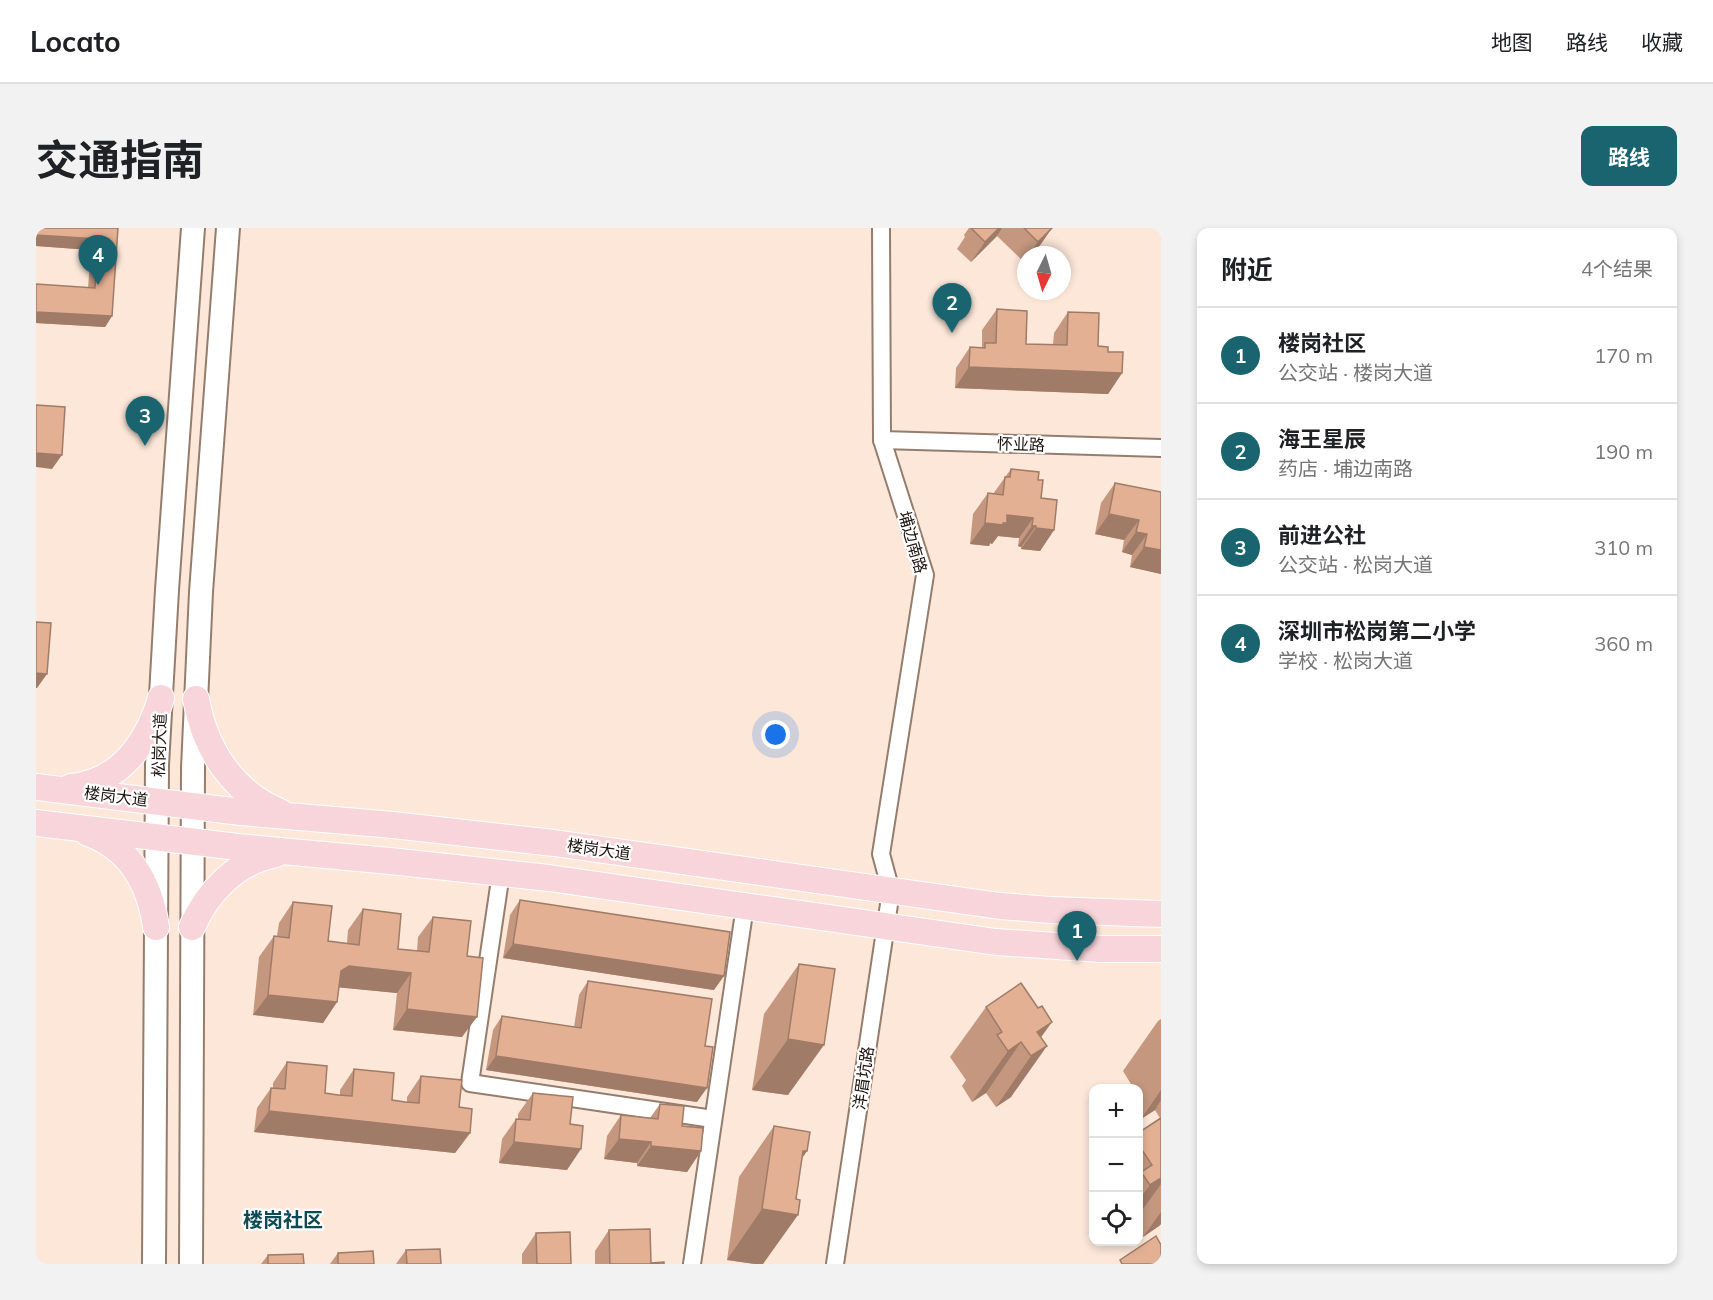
<!DOCTYPE html>
<html lang="zh">
<meta charset="utf-8">
<style>
:root{--surface:#fff;--page:#f2f2f2;--text:#202124;--muted:#757577;--line:#e0e0e0;--accent:#19646f}
body{margin:0;font-family:Mulish,"Noto Sans SC",sans-serif;background:var(--page);color:var(--text)}
.controls{position:absolute;right:18px;bottom:18px;display:grid;overflow:hidden;border-radius:12px;box-shadow:0 3px 9px #0003}
.controls button{width:54px;height:54px;display:grid;place-items:center;padding:0;border:0;border-bottom:2px solid var(--line);background:var(--surface);color:var(--text);font:30px sans-serif}
.compass{position:absolute;left:981px;top:18px;width:54px;height:54px;border-radius:50%;background:var(--surface);box-shadow:0 3px 9px #0003;rotate:185deg}
.you{position:absolute;left:740px;top:507px;width:21px;height:21px;margin:-15px;border:4px solid #fff;border-radius:50%;background:#1a73e8;box-shadow:0 0 0 9px #1a73e833}
.badge{display:grid;place-items:center;width:39px;height:39px;border-radius:50%;background:var(--accent);color:#fff;font-size:20px;font-weight:700}
.pin{position:absolute;translate:-50% -50px;filter:drop-shadow(0 2px 3px #0008)}
.pin::after{content:'';position:absolute;top:32px;width:21px;height:18px;background:inherit;clip-path:polygon(0 0,100% 0,50% 100%)}
.list{margin:0;padding:0;list-style:none}
h2{display:flex;justify-content:space-between;align-items:center;height:78px;margin:0;padding:0 24px;font-size:26px}
h2 small{font-size:20px;font-weight:400;color:var(--muted)}
.list li{display:grid;grid-template-columns:39px 1fr auto;gap:18px;align-items:center;box-sizing:border-box;height:96px;padding:0 24px;border-top:2px solid var(--line)}
.list b{display:block;font-size:22px;white-space:nowrap}
.list p{margin:0;font-size:20px;white-space:nowrap;color:var(--muted)}
.list em{font-size:20px;font-style:normal;color:var(--muted)}
.icon{flex:none;width:33px;height:33px;fill:none;stroke:currentColor;stroke-width:2;stroke-linecap:round;stroke-linejoin:round}
.map{position:relative;flex:none;width:1125px;height:1036px;overflow:hidden;border-radius:12px}
header{display:flex;align-items:center;gap:36px;box-sizing:border-box;height:84px;padding:0 30px;background:var(--surface);border-bottom:2px solid var(--line)}
header strong{font-size:28px}
nav{display:flex;gap:33px;margin-inline-start:auto;font-size:21px}
.intro{display:flex;align-items:center;justify-content:space-between;box-sizing:border-box;height:144px;padding:0 36px}
h1{margin:0;font-size:42px}
.button{padding:15px 27px;border-radius:12px;background:var(--accent);color:#fff;font-size:21px;font-weight:700}
main{display:flex;gap:36px;padding:0 36px}
aside{flex:1;background:var(--surface);border-radius:12px;box-shadow:0 3px 9px #0003}
.map>svg:first-child{display:block}
</style>
<header>
<strong>Locato</strong>
<nav><a>地图</a><a>路线</a><a>收藏</a></nav>
</header>
<div class="intro"><h1>交通指南</h1><a class="button">路线</a></div>
<main>
<div class="map">
<svg width="1125" height="1036" viewBox="0 0 1125 1036">
<rect width="100%" height="100%" fill="#fce7d9"/>
<g fill="none" stroke-linecap="round" stroke-linejoin="round">
<g stroke="#947d6d" stroke-width="20">
<g id="minor">
<path d="M846,212L1125,220"/>
<path d="M465,645L434,855L677,891"/>
<path d="M656,1036L709,678"/>
<path d="M799,1036L855,663L845,626L889,347L846,212L845,0"/>
</g>
</g>
<g stroke="#947d6d" stroke-width="26">
<g id="secondary">
<path d="M118,1036L121,537L131,362L157,0"/>
<path d="M155,1036L157,540L165,364L192,0"/>
</g>
</g>
<g stroke="#fff" stroke-width="28">
<g id="primary">
<path d="M160,471C169,521 196,564 244,584"/>
<path d="M0,559L205,584L357,597L518,615L964,678L1015,682L1125,686"/>
<path d="M35,559C85,554 112,514 125,470"/>
<path d="M0,595L202,619L354,633L513,650L960,714L1065,721H1125"/>
<path d="M52,605C95,620 114,657 120,699"/>
<path d="M156,699C172,663 200,634 240,626"/>
</g>
</g>
<use href="#minor" stroke="#fff" stroke-width="16"/>
<use href="#secondary" stroke="#fff" stroke-width="22"/>
<use href="#primary" stroke="#f8d5da" stroke-width="26"/>
</g>
<g fill="#c4977e">
<path d="M0,0H82L76,88L69,99L0,95V56L52,60L55,22L0,18Z"/>
<path d="M933,0H1016L1002,20L995,27H990V32L988,34L961,8L935,34L921,21L929,9L928,7Z"/>
<path d="M961,81L990,116L1017,117L1018,105L1032,84L1062,118L1072,124L1086,145L1072,166L919,160L920,140L934,119H946V102Z"/>
<path d="M975,241L1002,252L1005,270L1018,302L1004,323L985,321V319L982,318L983,310L962,308L956,316L954,315L953,318L934,316L937,286L952,265L957,266Z"/>
<path d="M1079,255L1125,264V346L1094,339L1096,327L1086,324L1088,312L1059,306L1065,275Z"/>
<path d="M484,672L678,762L467,730L474,687Z"/>
<path d="M257,674L292,713L311,715L312,702L327,681L362,721L381,723L382,709L397,689L431,728L426,809L357,802L361,765L303,759L301,774L287,795L217,787L223,729L238,708H241L243,695Z"/>
<path d="M763,736L752,867L716,862L728,786Z"/>
<path d="M552,753L661,874L450,842L457,802L466,788L538,799L543,767Z"/>
<path d="M950,779L1005,810L975,869L960,879L950,865L936,874L926,858L930,852L914,829Z"/>
<path d="M1125,791V996L1123,998L1107,1009L1102,1002V905L1124,890L1119,882L1105,891L1102,887V861H1098L1087,843L1122,793Z"/>
<path d="M251,834L289,865L304,867V862L318,841L356,872L371,874V869L385,848L423,879L434,905L419,925L218,904L221,880L235,860H237V855Z"/>
<path d="M497,865L534,896L531,942L463,935L466,911L480,891H482V886Z"/>
<path d="M624,876L646,898L665,923L651,944L601,938V935L568,931L571,908L585,887L614,890Z"/>
<path d="M738,898L771,923L765,931L760,971L727,1036H719L691,1032L703,949Z"/>
<path d="M573,1002L615,1035L628,1036H559V1023Z"/>
<path d="M500,1005L535,1036H486V1026Z"/>
<path d="M370,1022L405,1036H360Z"/>
<path d="M302,1025L338,1036H294Z"/>
<path d="M232,1027L268,1036H225Z"/>
</g>
<g fill="#a07b67">
<path d="M963,0H966L961,8L935,34L949,14Z"/>
<path d="M1016,0L1002,20L995,27H993L1002,14Z"/>
<path d="M0,7L62,11L55,22L0,18Z"/>
<path d="M0,84L76,88L69,99L0,95Z"/>
<path d="M933,139L1086,145L1072,166L919,160Z"/>
<path d="M0,225L26,227L16,241L0,239Z"/>
<path d="M1073,286L1103,292L1088,312L1059,306Z"/>
<path d="M971,287L997,290L983,310L962,308L956,316L954,315L953,318L934,316L949,295Z"/>
<path d="M996,298H1000L985,319L982,318Z"/>
<path d="M1000,300L1018,302L1004,323L985,321Z"/>
<path d="M1100,304L1111,306L1096,327L1086,324Z"/>
<path d="M1108,319L1125,322V346L1094,339Z"/>
<path d="M0,445L11,446L1,460H0Z"/>
<path d="M477,716L688,748L678,762L467,730Z"/>
<path d="M313,738L375,745L361,765L298,759L305,743Z"/>
<path d="M232,767L301,774L287,795L217,787Z"/>
<path d="M371,781L441,789L426,809L357,802Z"/>
<path d="M1016,794L993,826L1001,804Z"/>
<path d="M752,811L788,817L752,867L716,862Z"/>
<path d="M985,814L950,865L936,874L972,823Z"/>
<path d="M1011,818L975,869L960,879L995,828Z"/>
<path d="M460,828L671,860L661,874L450,842Z"/>
<path d="M1125,862V872L1119,882L1105,891Z"/>
<path d="M233,883L434,905L419,925L218,904Z"/>
<path d="M583,911L615,914L601,935L568,931Z"/>
<path d="M478,914L545,921L531,942L463,935Z"/>
<path d="M615,918L665,923L651,944L601,938Z"/>
<path d="M767,923H771L736,974Z"/>
<path d="M1125,950V956L1102,988V973L1114,957Z"/>
<path d="M726,981L762,987L727,1036H719L691,1032Z"/>
<path d="M1125,984V996L1123,998L1107,1009Z"/>
</g>
<g fill="#e4b093" stroke="#a07b67" stroke-width="1.5">
<path d="M0,0H82L76,88L0,84V56L59,60L62,11L0,7Z"/>
<path d="M935,0H963L949,14Z"/>
<path d="M988,0H1016L1002,14Z"/>
<path d="M961,81L991,83L990,116L1031,117L1032,84L1063,85L1062,118L1072,119V124H1087L1086,145L933,139L934,119L949,120V115H960Z"/>
<path d="M0,177L29,179L26,227L0,225Z"/>
<path d="M975,241L1003,244L1002,252H1007L1005,270L1021,272L1018,302L1000,300V298H996L997,290L971,287V295H967V297L949,295L952,265L967,267L969,249H974Z"/>
<path d="M1079,255L1125,264V322L1108,319L1111,306L1100,304L1103,292L1073,286Z"/>
<path d="M0,394L15,395L11,446L0,445Z"/>
<path d="M484,672L694,704L688,748L477,716Z"/>
<path d="M257,674L296,678L292,713L307,715L323,717L327,681L365,686L362,721L393,724L397,689L435,693L431,728L447,730L441,789L371,781L375,745L313,738L305,743L301,774L232,767L238,708L253,710Z"/>
<path d="M763,736L799,741L788,817L752,811Z"/>
<path d="M552,753L676,771L669,818L677,819L671,860L460,828L466,788L545,800Z"/>
<path d="M985,755L1002,780L1006,778L1016,794L1001,804L1011,818L995,828L985,814L972,823L961,807L966,804L950,779Z"/>
<path d="M251,834L291,838L289,865L302,867L316,868L318,841L358,845L356,872L369,874L383,875L385,848L426,852L423,879L436,881L434,905L233,883L235,860L249,861Z"/>
<path d="M497,865L537,869L534,896L547,898L545,921L478,914L480,891L494,892Z"/>
<path d="M624,876L648,878L646,898L667,900L665,923L615,918V914L583,911L585,887L622,891Z"/>
<path d="M1125,890V950L1114,957L1105,944L1116,937L1102,916V905Z"/>
<path d="M738,898L774,904L771,923H767L760,971L764,972L762,987L726,981Z"/>
<path d="M614,1001L615,1035L628,1034V1036H574L573,1002Z"/>
<path d="M534,1004L535,1036H501L500,1005Z"/>
<path d="M1120,1008L1125,1017V1036H1086L1084,1032Z"/>
<path d="M404,1021L405,1036H371L370,1022Z"/>
<path d="M337,1023L338,1036H302V1025Z"/>
<path d="M267,1026L268,1036H232V1027Z"/>
</g>
<g text-anchor="middle" stroke-width="4.5" stroke-linejoin="round" paint-order="stroke">
<g font-size="16" fill="#1c140e" stroke="#fff">
<text transform="translate(985 216) rotate(2)" y="6">怀业路</text>
<text transform="translate(877 314) rotate(74)" y="6">埔边南路</text>
<text transform="translate(123 517) rotate(-88)" y="6">松岗大道</text>
<text transform="translate(80 568) rotate(7)" y="6">楼岗大道</text>
<text transform="translate(563 621) rotate(8)" y="6">楼岗大道</text>
<text transform="translate(827 850) rotate(-82)" y="6">洋眉坑路</text>
</g>
<g font-size="20" font-weight="bold" fill="#0d4a53" stroke="#fff">
<text x="247" y="999">楼岗社区</text>
</g>
</g>
</svg>
<div class="controls">
<button>+</button>
<button>−</button>
<button><svg class="icon" aria-label="locate" viewBox="0 0 24 24"><circle cx="12" cy="12" r="6"/><path d="M12 2v4M12 18v4M2 12h4M18 12h4"/></svg></button>
</div>
<svg class="compass" viewBox="-18 -18 36 36"><path d="M0-13l5 13h-10z" fill="#e53935"/><path d="M0 13l5-13h-10z" fill="#757577"/></svg>
<div class="you"></div>
<div class="pin badge" style="left:1041px;top:733px">1</div>
<div class="pin badge" style="left:916px;top:105px">2</div>
<div class="pin badge" style="left:109px;top:218px">3</div>
<div class="pin badge" style="left:62px;top:57px">4</div>
</div>
<aside>
<h2>附近<small>4个结果</small></h2>
<ul class="list">
<li><span class="badge">1</span><div><b>楼岗社区</b><p>公交站 · 楼岗大道</p></div><em>170 m</em></li>
<li><span class="badge">2</span><div><b>海王星辰</b><p>药店 · 埔边南路</p></div><em>190 m</em></li>
<li><span class="badge">3</span><div><b>前进公社</b><p>公交站 · 松岗大道</p></div><em>310 m</em></li>
<li><span class="badge">4</span><div><b>深圳市松岗第二小学</b><p>学校 · 松岗大道</p></div><em>360 m</em></li>
</ul>
</aside>
</main>
